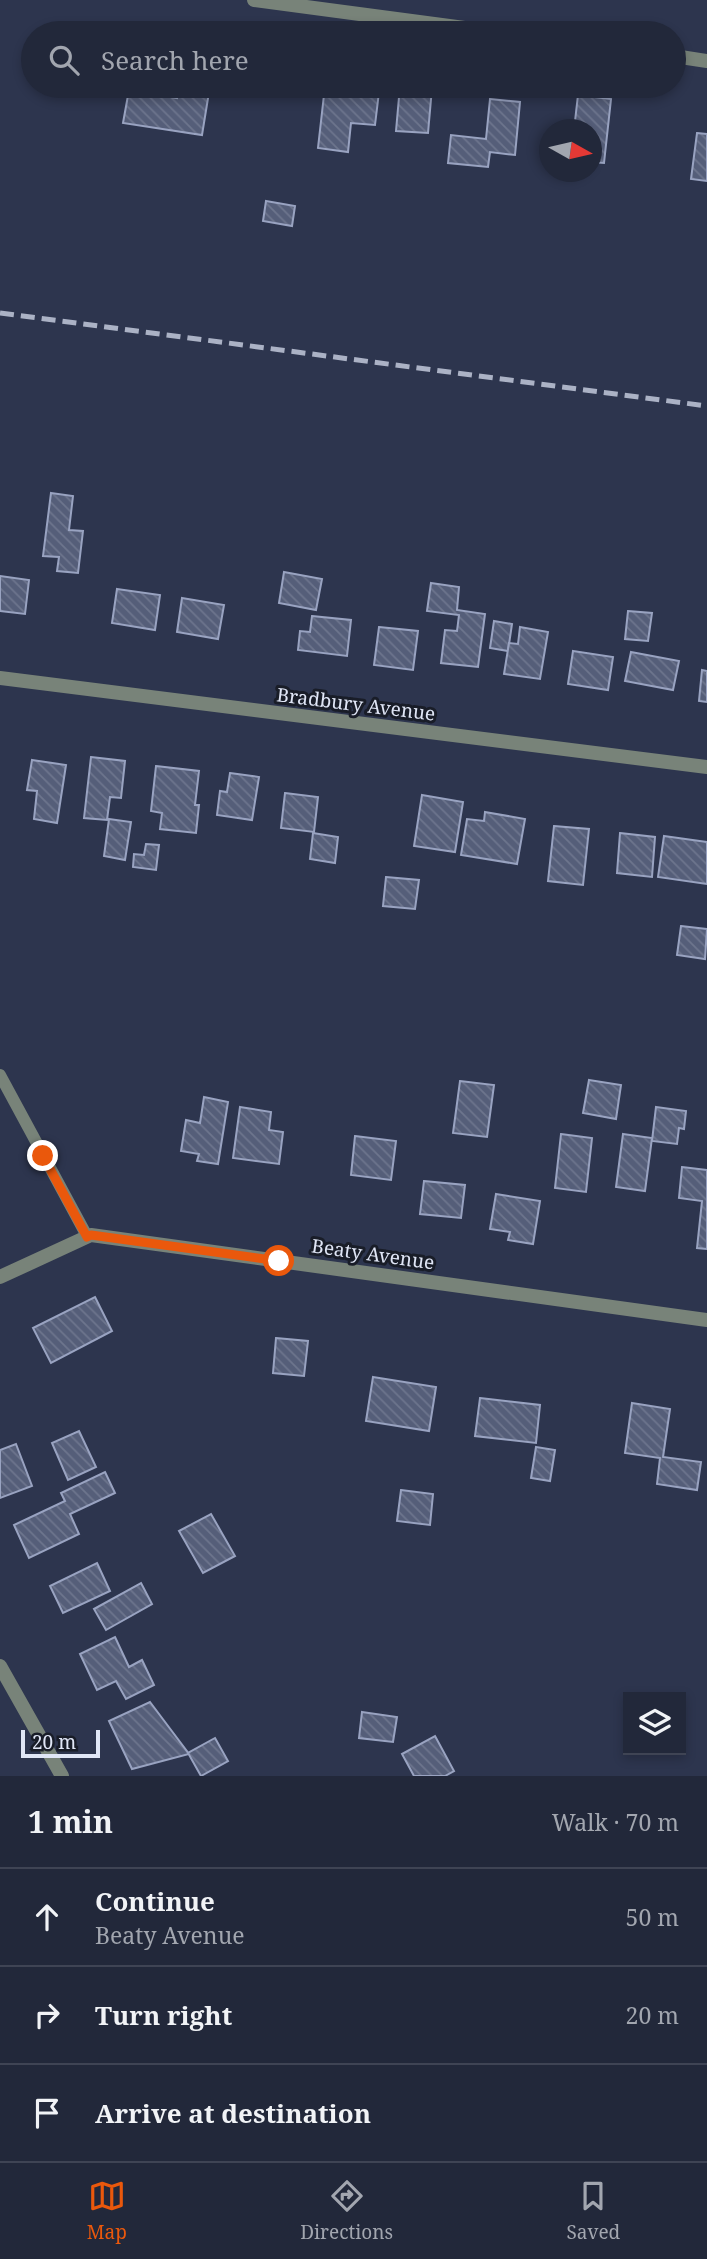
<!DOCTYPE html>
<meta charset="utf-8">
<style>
:root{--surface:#22283a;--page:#2a3042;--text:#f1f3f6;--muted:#a2a6af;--line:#3f4454;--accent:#ea580c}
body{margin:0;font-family:"Noto Serif",serif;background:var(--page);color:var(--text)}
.controls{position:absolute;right:21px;bottom:21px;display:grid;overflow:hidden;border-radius:0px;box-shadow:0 4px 10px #0003}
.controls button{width:63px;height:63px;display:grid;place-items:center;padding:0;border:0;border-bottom:2px solid var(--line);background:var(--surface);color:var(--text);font:35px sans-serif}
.compass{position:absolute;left:539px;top:119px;width:63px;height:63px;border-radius:50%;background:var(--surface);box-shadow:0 4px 10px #0003;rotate:98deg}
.scale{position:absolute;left:21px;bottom:18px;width:79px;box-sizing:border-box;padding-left:7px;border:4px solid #e0e6f6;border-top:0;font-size:19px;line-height:24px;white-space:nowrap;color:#e0e6f6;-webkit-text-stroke:5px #191d28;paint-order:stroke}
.stop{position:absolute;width:21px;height:21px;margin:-16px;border:5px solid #ea580c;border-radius:50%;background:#fff}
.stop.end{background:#ea580c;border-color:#fff;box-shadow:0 2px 7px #0008}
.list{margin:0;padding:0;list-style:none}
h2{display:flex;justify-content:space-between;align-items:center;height:91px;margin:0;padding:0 28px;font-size:30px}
h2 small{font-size:23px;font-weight:400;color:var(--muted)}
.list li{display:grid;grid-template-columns:46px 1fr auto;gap:21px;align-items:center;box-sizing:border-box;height:98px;padding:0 28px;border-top:2px solid var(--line)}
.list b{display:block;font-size:26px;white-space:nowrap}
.list p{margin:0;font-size:23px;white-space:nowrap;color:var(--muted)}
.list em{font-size:23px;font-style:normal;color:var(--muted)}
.icon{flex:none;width:38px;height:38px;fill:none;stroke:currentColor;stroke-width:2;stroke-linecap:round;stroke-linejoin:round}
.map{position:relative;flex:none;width:707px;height:1776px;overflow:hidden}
.search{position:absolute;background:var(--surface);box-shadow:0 4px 10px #0003;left:21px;right:21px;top:21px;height:77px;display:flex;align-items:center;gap:18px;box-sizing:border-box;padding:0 24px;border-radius:38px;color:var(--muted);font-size:26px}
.sheet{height:385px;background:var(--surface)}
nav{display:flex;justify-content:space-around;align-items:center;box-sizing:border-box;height:98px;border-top:2px solid var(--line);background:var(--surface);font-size:19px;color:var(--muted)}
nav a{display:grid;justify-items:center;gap:4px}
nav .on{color:var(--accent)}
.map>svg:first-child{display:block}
</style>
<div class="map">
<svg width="707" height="1776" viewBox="0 0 707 1776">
<defs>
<pattern id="building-back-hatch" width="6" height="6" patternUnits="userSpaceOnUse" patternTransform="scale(1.75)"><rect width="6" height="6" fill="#555e79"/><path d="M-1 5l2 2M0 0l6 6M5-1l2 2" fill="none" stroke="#6d758d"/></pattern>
</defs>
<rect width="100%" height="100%" fill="#2d354e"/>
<g fill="url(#building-back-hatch)" stroke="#99a3c1" stroke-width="2">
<path d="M178,86H210L202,135L123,123L129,90L177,98Z"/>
<path d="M325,86L379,92L375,125L351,123L348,152L318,148Z"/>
<path d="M400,86L432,88L428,133L396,131Z"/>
<path d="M578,95L611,99L604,163L592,162V130H574Z"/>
<path d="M490,99L520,102L515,155L490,152L488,167L448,163L451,135L486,139Z"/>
<path d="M697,133L707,134V181L691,179Z"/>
<path d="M266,201L295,206L292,226L263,221Z"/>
<path d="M51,493L73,496L69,530L83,531L78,573L57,571L59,557L43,556Z"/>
<path d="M284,572L322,579L316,610L279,603Z"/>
<path d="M0,576L29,580L25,614L0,611Z"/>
<path d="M431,583L459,587L457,610L485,614L478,667L441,663L445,630L457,631L459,615L427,611Z"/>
<path d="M117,589L160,595L155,630L112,623Z"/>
<path d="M182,598L224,605L218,639L177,632Z"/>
<path d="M628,611L652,613L648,641L625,639Z"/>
<path d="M312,616L351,620L347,656L298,650L300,631L310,632Z"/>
<path d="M494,621L512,624L508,651L490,648Z"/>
<path d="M379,627L418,631L413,670L374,665Z"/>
<path d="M520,627L548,632L540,679L504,674L509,643L518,644Z"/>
<path d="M573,651L613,657L608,690L568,684Z"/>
<path d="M631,652L679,661L673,690L625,681Z"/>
<path d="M702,670L707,671V702L699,701Z"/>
<path d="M91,757L125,761L121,798L110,797L107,820L84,818Z"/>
<path d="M32,760L66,765L57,823L34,819L37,791L27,790Z"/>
<path d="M156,766L199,771L195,805H199L196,833L160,829L162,813L151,811Z"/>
<path d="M230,773L259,777L252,820L217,815L220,791L227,792Z"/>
<path d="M285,793L318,797L314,832L281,828Z"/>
<path d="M422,795L463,802L455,852L414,846Z"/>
<path d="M485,812L525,819L517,864L461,855L467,819L484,821Z"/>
<path d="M109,819L131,822L125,860L104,856Z"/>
<path d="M554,826L589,829L583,885L548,881Z"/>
<path d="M313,833L338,837L335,863L310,859Z"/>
<path d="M620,833L655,837L652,877L617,873Z"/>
<path d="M664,836L707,842V884L658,877Z"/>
<path d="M146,844L159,845L156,870L133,867L134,854L144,855Z"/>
<path d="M386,877L419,880L415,909L383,906Z"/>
<path d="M681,926L707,929L705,959L677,955Z"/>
<path d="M589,1080L621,1085L616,1119L583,1113Z"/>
<path d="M460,1081L494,1085L487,1137L453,1133Z"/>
<path d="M204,1097L228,1102L218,1164L197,1161L199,1154L181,1151L186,1120L200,1123Z"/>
<path d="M240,1107L271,1112L269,1130L283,1132L279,1164L233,1158Z"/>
<path d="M656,1107L686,1111L684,1129L679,1128L677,1144L652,1141Z"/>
<path d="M561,1134L592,1138L586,1192L555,1188Z"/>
<path d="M623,1134L652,1138L645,1191L616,1187Z"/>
<path d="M355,1136L396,1141L391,1180L351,1175Z"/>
<path d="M682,1167L707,1170V1249L697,1248L702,1201L679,1198Z"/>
<path d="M424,1181L465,1185L461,1218L420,1214Z"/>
<path d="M496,1194L540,1201L533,1244L508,1240L510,1232L490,1229Z"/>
<path d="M95,1297L112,1331L51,1363L33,1328Z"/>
<path d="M276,1338L308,1341L304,1376L273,1373Z"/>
<path d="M373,1377L436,1387L429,1431L366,1421Z"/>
<path d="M480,1398L540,1405L536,1443L475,1436Z"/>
<path d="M632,1403L670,1409L663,1457L701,1462L697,1490L657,1484L660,1458L625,1453Z"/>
<path d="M79,1431L96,1467L68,1480L52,1443Z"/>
<path d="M16,1444L32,1486L0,1498V1450Z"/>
<path d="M536,1447L555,1450L550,1481L531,1478Z"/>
<path d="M105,1472L115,1493L70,1514L79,1534L29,1558L14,1525L65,1501L61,1493Z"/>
<path d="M401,1490L433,1494L430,1525L397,1521Z"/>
<path d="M211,1514L235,1556L203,1573L179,1531Z"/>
<path d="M97,1563L110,1591L63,1613L50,1586Z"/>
<path d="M141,1583L152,1604L106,1630L94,1609Z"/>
<path d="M115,1637L129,1667L142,1660L154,1685L126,1699L116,1681L97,1690L80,1654Z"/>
<path d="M150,1702L189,1754L132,1769L109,1721Z"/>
<path d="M362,1712L397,1717L393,1742L359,1738Z"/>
<path d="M435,1736L454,1771L445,1776H414L402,1754Z"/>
<path d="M215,1738L228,1761L201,1776L188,1753Z"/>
</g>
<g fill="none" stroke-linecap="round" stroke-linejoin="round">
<path stroke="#788379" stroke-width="12" d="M0,1075L87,1236"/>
<g stroke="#788379" stroke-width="14">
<path d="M254,0L502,33"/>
<path d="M674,56L707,61"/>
<path d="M0,678L707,767"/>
<path d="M0,1277L91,1235L707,1320"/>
<path d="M0,1666L62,1776"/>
</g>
<path stroke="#abb2c5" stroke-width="5" stroke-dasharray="14 7" stroke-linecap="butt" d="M0,313L707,406"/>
</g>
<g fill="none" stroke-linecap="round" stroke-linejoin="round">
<path stroke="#ea580c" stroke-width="9" d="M43,1156L87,1237L91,1235L279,1261"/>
</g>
<g text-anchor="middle" stroke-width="6" stroke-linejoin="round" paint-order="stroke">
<g font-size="19" fill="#e0e6f6" stroke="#191d28">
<text transform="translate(356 704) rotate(7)" y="7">Bradbury Avenue</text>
<text transform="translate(373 1254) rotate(8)" y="7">Beaty Avenue</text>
</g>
</g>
</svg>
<div class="controls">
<button><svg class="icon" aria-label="layers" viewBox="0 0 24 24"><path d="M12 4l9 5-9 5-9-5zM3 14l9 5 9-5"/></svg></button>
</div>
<svg class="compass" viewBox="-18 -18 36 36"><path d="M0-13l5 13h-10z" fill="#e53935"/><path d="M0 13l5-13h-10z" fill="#a2a6af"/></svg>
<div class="scale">20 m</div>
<div class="stop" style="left:279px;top:1261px"></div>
<div class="stop end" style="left:43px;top:1156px"></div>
<div class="search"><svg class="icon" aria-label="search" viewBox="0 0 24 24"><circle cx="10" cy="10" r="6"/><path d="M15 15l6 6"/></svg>Search here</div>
</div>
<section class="sheet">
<h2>1 min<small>Walk · 70 m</small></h2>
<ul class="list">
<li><svg class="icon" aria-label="ahead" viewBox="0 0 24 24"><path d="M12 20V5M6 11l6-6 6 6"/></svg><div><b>Continue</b><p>Beaty Avenue</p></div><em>50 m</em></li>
<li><svg class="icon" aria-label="right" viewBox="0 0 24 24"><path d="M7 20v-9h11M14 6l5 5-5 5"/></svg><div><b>Turn right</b></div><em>20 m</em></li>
<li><svg class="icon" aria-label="arrive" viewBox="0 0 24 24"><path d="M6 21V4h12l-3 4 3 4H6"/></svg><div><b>Arrive at destination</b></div></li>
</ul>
</section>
<nav>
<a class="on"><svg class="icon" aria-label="map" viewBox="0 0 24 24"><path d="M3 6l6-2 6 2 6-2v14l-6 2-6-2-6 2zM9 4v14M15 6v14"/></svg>Map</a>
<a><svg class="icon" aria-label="directions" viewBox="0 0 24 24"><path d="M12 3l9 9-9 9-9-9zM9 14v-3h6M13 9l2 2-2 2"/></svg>Directions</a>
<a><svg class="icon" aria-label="saved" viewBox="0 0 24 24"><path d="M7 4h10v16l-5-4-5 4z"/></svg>Saved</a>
</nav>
